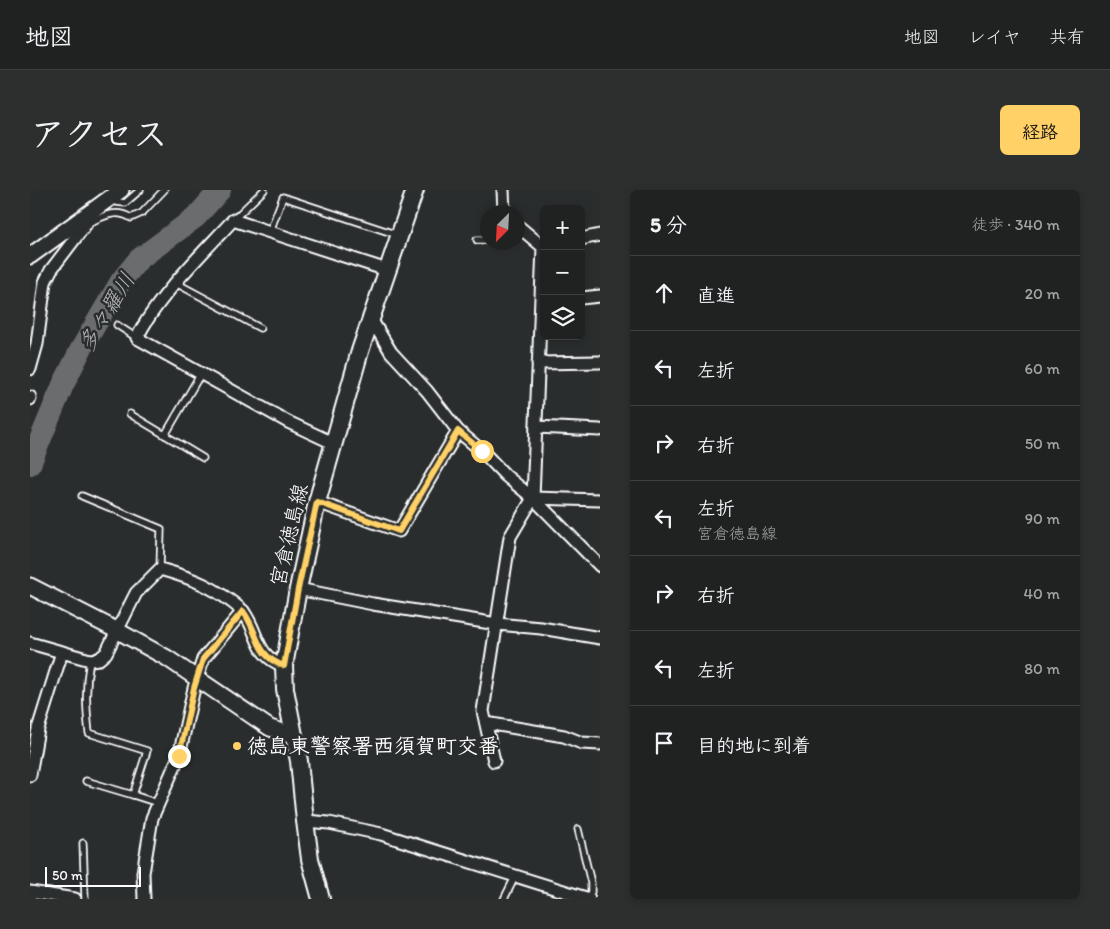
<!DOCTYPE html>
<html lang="ja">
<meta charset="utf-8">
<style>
:root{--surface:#202222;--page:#2d2f2f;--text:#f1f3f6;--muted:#a2a4a5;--line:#3d3f40;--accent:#ffd166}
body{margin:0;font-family:Itim,"Klee One",sans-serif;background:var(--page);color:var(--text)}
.controls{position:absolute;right:15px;top:15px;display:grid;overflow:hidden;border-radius:8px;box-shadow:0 2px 8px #0003}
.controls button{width:45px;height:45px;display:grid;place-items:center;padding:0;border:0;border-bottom:1px solid var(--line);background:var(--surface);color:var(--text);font:25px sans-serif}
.compass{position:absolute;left:450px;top:15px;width:45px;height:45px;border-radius:50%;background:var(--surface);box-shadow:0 2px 8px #0003;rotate:204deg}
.scale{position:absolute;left:15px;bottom:12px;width:96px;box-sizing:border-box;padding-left:5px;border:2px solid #fff;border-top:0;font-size:14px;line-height:18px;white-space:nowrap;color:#fff;-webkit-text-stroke:4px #2a2d2e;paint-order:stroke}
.stop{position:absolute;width:15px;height:15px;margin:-11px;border:4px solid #ffd166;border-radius:50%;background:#fff}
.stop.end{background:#ffd166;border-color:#fff;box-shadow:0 1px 5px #0008}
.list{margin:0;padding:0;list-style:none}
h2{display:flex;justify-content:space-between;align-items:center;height:65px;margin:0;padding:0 20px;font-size:21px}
h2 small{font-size:16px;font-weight:400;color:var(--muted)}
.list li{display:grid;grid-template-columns:32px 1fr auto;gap:15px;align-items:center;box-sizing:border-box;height:75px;padding:0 20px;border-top:1px solid var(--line)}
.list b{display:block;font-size:19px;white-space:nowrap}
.list p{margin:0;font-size:16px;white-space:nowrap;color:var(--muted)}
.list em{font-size:16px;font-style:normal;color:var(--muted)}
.icon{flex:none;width:28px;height:28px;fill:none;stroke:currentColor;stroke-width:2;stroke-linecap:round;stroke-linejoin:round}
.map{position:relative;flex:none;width:570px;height:709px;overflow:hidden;border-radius:8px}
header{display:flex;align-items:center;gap:30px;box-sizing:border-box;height:70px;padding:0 25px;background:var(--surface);border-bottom:1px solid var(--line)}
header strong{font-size:24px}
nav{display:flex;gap:28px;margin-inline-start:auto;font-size:18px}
.intro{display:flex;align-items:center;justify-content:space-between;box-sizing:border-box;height:120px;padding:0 30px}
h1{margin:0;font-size:35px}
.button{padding:12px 22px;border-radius:8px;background:var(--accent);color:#111;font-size:18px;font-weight:700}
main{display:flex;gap:30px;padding:0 30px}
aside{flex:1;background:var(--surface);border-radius:8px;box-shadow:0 2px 8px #0003}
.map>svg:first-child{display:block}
</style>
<header>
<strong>地図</strong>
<nav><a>地図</a><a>レイヤ</a><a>共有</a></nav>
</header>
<div class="intro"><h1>アクセス</h1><a class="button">経路</a></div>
<main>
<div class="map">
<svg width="570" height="709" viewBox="0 0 570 709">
<rect width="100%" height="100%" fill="#2a2d2e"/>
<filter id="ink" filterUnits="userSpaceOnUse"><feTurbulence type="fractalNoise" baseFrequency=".02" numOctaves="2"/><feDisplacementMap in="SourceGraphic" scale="10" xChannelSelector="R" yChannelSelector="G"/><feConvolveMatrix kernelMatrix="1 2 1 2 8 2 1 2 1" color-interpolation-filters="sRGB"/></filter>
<g filter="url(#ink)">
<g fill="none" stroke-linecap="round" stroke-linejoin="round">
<path stroke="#6a6c6d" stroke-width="22" d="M0,274L33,195L51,159L91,91L109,69L166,27L190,0"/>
<g stroke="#fff" stroke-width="9">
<g id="service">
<path d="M82,10L86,12L95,13L110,0"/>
<path d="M203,30L234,0"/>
<path d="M56,34C72,27 85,18 101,28L112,23L134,0"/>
<path d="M240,41L253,7L368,45"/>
<path d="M447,50H458"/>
<path d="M146,93L230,138"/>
<path d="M87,135L107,148"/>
<path d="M100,224L173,268"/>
<path d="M135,245L170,185"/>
<path d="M52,306L131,339L130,379"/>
<path d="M60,470C55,496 56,516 59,543L117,561L103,605L128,613"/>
<path d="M56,591L103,605"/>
<path d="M548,639L561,693V702L558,708"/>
<path d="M53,653L55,709"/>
<path d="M474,709L486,685"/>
</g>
</g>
<g stroke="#fff" stroke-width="15">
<g id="minor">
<path d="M473,0L474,22"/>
<path d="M551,49L570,45"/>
<path d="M551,108L570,106"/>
<path d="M341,129L361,162L397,201L428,241L452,261L476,286L503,308L570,376"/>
<path d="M508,173L570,172"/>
<path d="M0,179L7,154L15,92L21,80L56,34L55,26"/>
<path d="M0,207V209"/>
<path d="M506,237L570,240"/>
<path d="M305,254L258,232L107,148C126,108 173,63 203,30L357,80"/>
<path d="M503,308L570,310"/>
<path d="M287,312L369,341L428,241"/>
<path d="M268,399L343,414L467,434L511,438L570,448"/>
<path d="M0,453L60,470L69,469L76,463L106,403L130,379C165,389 185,397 213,421"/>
<path d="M456,533L534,546L552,553L570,554"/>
<path d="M464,571L453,521L480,347L503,308L513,57L488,36"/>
<path d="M0,585L8,539L32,462"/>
<path d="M275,631L299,633L351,644L559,709"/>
<path d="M0,702L45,709"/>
<path d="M114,709L113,683L122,628L149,566L164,498L173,469L213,421C230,444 224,465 254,476"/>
</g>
</g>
<g stroke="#fff" stroke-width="19">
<g id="tertiary">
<path d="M0,66L91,0"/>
<path d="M0,396L88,441L137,468L240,538L263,545"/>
</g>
</g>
<g stroke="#fff" stroke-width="20">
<path id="secondary" d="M291,709L280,669L275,631L269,571L255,499L254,476L268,399L287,312L330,161L385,0"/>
</g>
<use href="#service" stroke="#2a2d2e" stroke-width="5.5"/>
<use href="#minor" stroke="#2a2d2e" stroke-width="11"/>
<use href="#tertiary" stroke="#2a2d2e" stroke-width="15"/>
<use href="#secondary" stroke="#2a2d2e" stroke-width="16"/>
</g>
</g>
<g fill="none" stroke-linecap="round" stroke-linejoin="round" filter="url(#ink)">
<path stroke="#ffd166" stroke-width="6" d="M149,566L164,498L173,469L213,421C230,444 224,465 254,476L268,399L287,312L369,341L428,241L452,261"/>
</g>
<circle fill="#ffd166" stroke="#2a2d2e" stroke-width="2" cx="207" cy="556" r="5"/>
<g text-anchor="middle" stroke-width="5" stroke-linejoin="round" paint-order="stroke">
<g font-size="21" fill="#fff" stroke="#2a2d2e">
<text transform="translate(259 345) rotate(-77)" y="7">宮倉徳島線</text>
</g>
<g font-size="21" font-weight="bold" fill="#fff" stroke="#2a2d2e" text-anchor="start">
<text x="217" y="563">徳島東警察署西須賀町交番</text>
</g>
<g font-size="22" font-style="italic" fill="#b4b6b6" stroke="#2a2d2e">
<text transform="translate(76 122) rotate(-59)" y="8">多々羅川</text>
</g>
</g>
</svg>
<div class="controls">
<button>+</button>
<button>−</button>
<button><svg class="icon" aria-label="layers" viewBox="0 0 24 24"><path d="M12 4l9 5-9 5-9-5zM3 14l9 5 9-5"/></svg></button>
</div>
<svg class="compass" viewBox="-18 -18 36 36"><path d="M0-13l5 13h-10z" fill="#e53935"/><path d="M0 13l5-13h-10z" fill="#a2a4a5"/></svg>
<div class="scale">50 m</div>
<div class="stop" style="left:452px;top:261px"></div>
<div class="stop end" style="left:149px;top:566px"></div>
</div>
<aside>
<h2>5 分<small>徒歩 · 340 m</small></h2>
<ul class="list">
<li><svg class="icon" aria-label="ahead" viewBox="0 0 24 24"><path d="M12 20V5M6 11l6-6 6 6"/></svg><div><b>直進</b></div><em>20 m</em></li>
<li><svg class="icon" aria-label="left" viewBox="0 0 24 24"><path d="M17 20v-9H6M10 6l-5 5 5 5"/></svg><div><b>左折</b></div><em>60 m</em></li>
<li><svg class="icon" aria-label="right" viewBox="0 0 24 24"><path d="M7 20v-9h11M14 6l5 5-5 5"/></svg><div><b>右折</b></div><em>50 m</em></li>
<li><svg class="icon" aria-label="left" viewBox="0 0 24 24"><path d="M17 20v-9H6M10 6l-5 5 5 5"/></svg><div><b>左折</b><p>宮倉徳島線</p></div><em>90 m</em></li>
<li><svg class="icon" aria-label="right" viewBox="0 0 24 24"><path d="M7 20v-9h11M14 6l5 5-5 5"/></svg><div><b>右折</b></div><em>40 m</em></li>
<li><svg class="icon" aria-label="left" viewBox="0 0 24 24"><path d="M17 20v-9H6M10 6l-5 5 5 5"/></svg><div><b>左折</b></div><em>80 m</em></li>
<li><svg class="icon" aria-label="arrive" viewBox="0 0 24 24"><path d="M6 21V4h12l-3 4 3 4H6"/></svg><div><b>目的地に到着</b></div></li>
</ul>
</aside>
</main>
